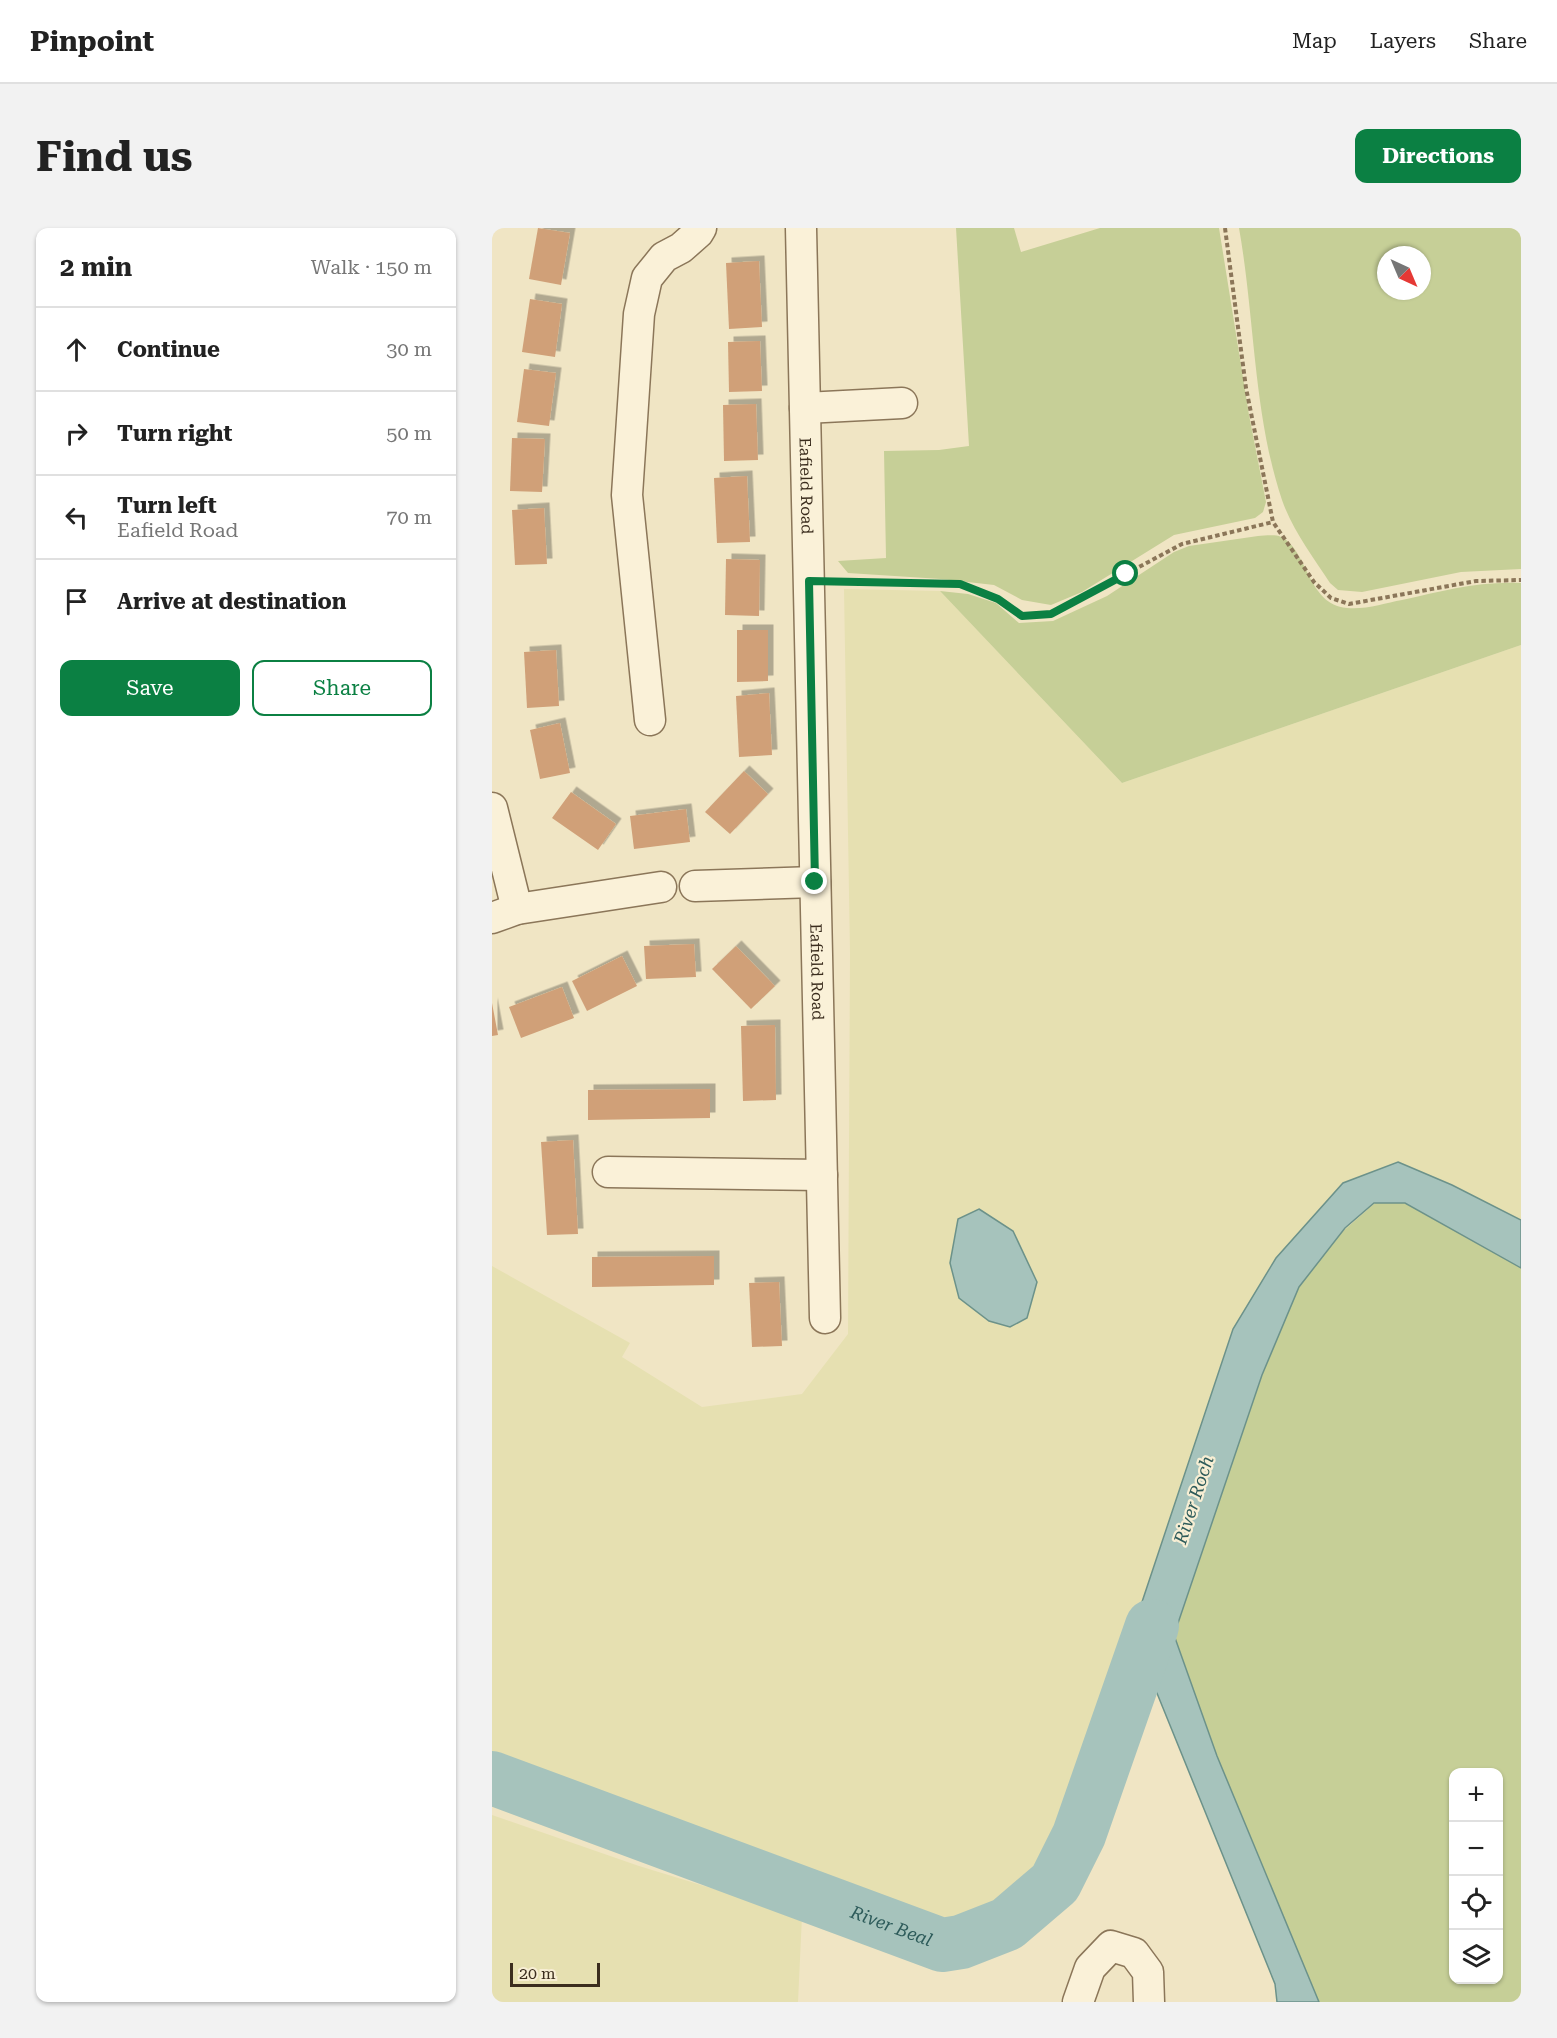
<!DOCTYPE html>
<meta charset="utf-8">
<style>
:root{--surface:#fff;--page:#f2f2f2;--text:#222;--muted:#767676;--line:#e0e0e0;--accent:#0b8043}
body{margin:0;font-family:"Roboto Serif",serif;background:var(--page);color:var(--text)}
.controls{position:absolute;right:18px;bottom:18px;display:grid;overflow:hidden;border-radius:12px;box-shadow:0 2px 4px #0004}
.controls button{width:54px;height:54px;display:grid;place-items:center;padding:0;border:0;border-bottom:2px solid var(--line);background:var(--surface);color:var(--text);font:30px sans-serif}
.compass{position:absolute;left:885px;top:18px;width:54px;height:54px;border-radius:50%;background:var(--surface);box-shadow:0 2px 4px #0004;rotate:136deg}
.scale{position:absolute;left:18px;bottom:15px;width:90px;box-sizing:border-box;padding-left:6px;border:3px solid #3b2d1e;border-top:0;font-size:16px;line-height:21px;white-space:nowrap;color:#3b2d1e;-webkit-text-stroke:4px #f7eed4;paint-order:stroke}
.stop{position:absolute;width:18px;height:18px;margin:-14px;border:4px solid #0b8043;border-radius:50%;background:#fff}
.stop.end{background:#0b8043;border-color:#fff;box-shadow:0 2px 6px #0008}
.list{margin:0;padding:0;list-style:none}
h2{display:flex;justify-content:space-between;align-items:center;height:78px;margin:0;padding:0 24px;font-size:26px}
h2 small{font-size:20px;font-weight:400;color:var(--muted)}
.list li{display:grid;grid-template-columns:39px 1fr auto;gap:18px;align-items:center;box-sizing:border-box;height:84px;padding:0 24px;border-top:2px solid var(--line)}
.list b{display:block;font-size:22px;white-space:nowrap}
.list p{margin:0;font-size:20px;white-space:nowrap;color:var(--muted)}
.list em{font-size:20px;font-style:normal;color:var(--muted)}
.actions{display:flex;gap:12px;padding:18px 24px}
.actions a{flex:1;padding:14px 0;border:2px solid var(--accent);border-radius:12px;text-align:center;font-size:21px;color:var(--accent)}
.actions .main{background:var(--accent);color:#fff}
.icon{flex:none;width:33px;height:33px;fill:none;stroke:currentColor;stroke-width:2;stroke-linecap:round;stroke-linejoin:round}
.map{position:relative;flex:none;width:1029px;height:1774px;overflow:hidden;border-radius:12px}
header{display:flex;align-items:center;gap:36px;box-sizing:border-box;height:84px;padding:0 30px;background:var(--surface);border-bottom:2px solid var(--line)}
header strong{font-size:28px}
nav{display:flex;gap:33px;margin-inline-start:auto;font-size:21px}
.intro{display:flex;align-items:center;justify-content:space-between;box-sizing:border-box;height:144px;padding:0 36px}
h1{margin:0;font-size:42px}
.button{padding:15px 27px;border-radius:12px;background:var(--accent);color:#fff;font-size:21px;font-weight:700}
main{display:flex;gap:36px;padding:0 36px}
aside{flex:1;background:var(--surface);border-radius:12px;box-shadow:0 2px 4px #0004}
.map>svg:first-child{display:block}
</style>
<header>
<strong>Pinpoint</strong>
<nav><a>Map</a><a>Layers</a><a>Share</a></nav>
</header>
<div class="intro"><h1>Find us</h1><a class="button">Directions</a></div>
<main>
<aside>
<h2>2 min<small>Walk · 150 m</small></h2>
<ul class="list">
<li><svg class="icon" aria-label="ahead" viewBox="0 0 24 24"><path d="M12 20V5M6 11l6-6 6 6"/></svg><div><b>Continue</b></div><em>30 m</em></li>
<li><svg class="icon" aria-label="right" viewBox="0 0 24 24"><path d="M7 20v-9h11M14 6l5 5-5 5"/></svg><div><b>Turn right</b></div><em>50 m</em></li>
<li><svg class="icon" aria-label="left" viewBox="0 0 24 24"><path d="M17 20v-9H6M10 6l-5 5 5 5"/></svg><div><b>Turn left</b><p>Eafield Road</p></div><em>70 m</em></li>
<li><svg class="icon" aria-label="arrive" viewBox="0 0 24 24"><path d="M6 21V4h12l-3 4 3 4H6"/></svg><div><b>Arrive at destination</b></div></li>
</ul>
<div class="actions"><a class="main">Save</a><a>Share</a></div>
</aside>
<div class="map">
<svg width="1029" height="1774" viewBox="0 0 1029 1774">
<defs>
<filter id="shadow"><feDropShadow dx="5.5" dy="-5.5" stdDeviation="0" flood-color="#0004"/></filter>
</defs>
<rect width="100%" height="100%" fill="#f0e5c4"/>
<g fill="#e6e0b1">
<path d="M352,361L448,363L630,555L1029,417V993L906,934L784,1030L741,1101L575,1604L559,1627L514,1677L495,1689L472,1696L444,1698L407,1690L0,1542V1038L138,1115L130,1129L210,1179L310,1166L356,1106L358,726Z"/>
<path d="M0,1587L147,1638L310,1688L306,1774H0Z"/>
</g>
<g fill="#c6cf97" fill-rule="evenodd">
<path d="M464,0H522L529,24L608,0H727L757,187L774,274L771,284L763,290L682,307L590,364L559,377L530,372L502,357L449,351L356,345L346,333L394,330L392,223L447,222L477,218Z"/>
<path d="M747,0H1029V341L969,344L870,364L846,362L838,355C821,329 800,301 790,272C761,185 763,90 747,0ZM894,27H930V63H894Z"/>
<path d="M766,308C772,308 783,306 789,309C816,321 815,377 855,380C873,382 893,375 910,372C951,363 986,353 1029,355V417L630,555L448,363L476,366L504,375L527,395L561,393L615,368L682,324L697,318Z"/>
<path d="M883,975H913L1029,1040V1774H827L725,1528L682,1407L770,1147L807,1059L850,1004ZM962,1544H1006V1752H962Z"/>
</g>
<g fill="#a6c3bc" stroke="#6c928a" stroke-width="1.5">
<path d="M906,934L960,957L1029,992V1040L913,975H882L853,1000L807,1059L770,1147L682,1407L725,1528L827,1774H785L783,1756L656,1443L645,1406L646,1386L741,1101L784,1030L851,955Z"/>
<path d="M487,981L521,1003L545,1054L535,1090L518,1099L497,1093L467,1070L458,1035L466,991Z"/>
</g>
<g fill="none" stroke-linecap="round" stroke-linejoin="round">
<path stroke="#a6c3bc" stroke-width="54" id="s1" d="M0,1550L450,1717L469,1714L515,1696L563,1655L587,1607L660,1398"/>
</g>
<g fill="#d0a078" filter="url(#shadow)">
<path d="M46,0L78,5L69,57L37,51Z"/>
<path d="M267,33L270,99L237,101L234,35Z"/>
<path d="M38,71L70,76L63,129L30,124Z"/>
<path d="M268,113L270,163L237,164L236,114Z"/>
<path d="M32,141L64,145L57,198L25,194Z"/>
<path d="M264,176L266,232L232,233L231,177Z"/>
<path d="M20,210L53,211L50,264L18,263Z"/>
<path d="M255,248L258,314L225,315L222,250Z"/>
<path d="M52,280L55,336L23,337L20,282Z"/>
<path d="M234,331L268,332L267,388L233,387Z"/>
<path d="M245,402H276V453L245,454Z"/>
<path d="M64,422L67,478L35,480L32,424Z"/>
<path d="M277,465L280,527L247,529L244,468Z"/>
<path d="M68,495L78,545L48,551L38,502Z"/>
<path d="M252,543L276,566L238,606L213,584Z"/>
<path d="M79,564L124,596L106,622L60,590Z"/>
<path d="M194,581L198,614L142,621L138,588Z"/>
<path d="M202,716L204,749L154,751L152,718Z"/>
<path d="M244,718L283,758L259,781L220,741Z"/>
<path d="M130,728L145,758L95,783L80,753Z"/>
<path d="M70,759L82,790L29,810L17,779Z"/>
<path d="M0,775L6,807L0,808Z"/>
<path d="M283,797L284,872L251,873L249,798Z"/>
<path d="M218,861V890L96,892V862Z"/>
<path d="M81,912L86,1006L55,1007L49,914Z"/>
<path d="M222,1028V1057L100,1059V1029Z"/>
<path d="M287,1054L290,1118L260,1119L257,1055Z"/>
</g>
<g fill="none" stroke-linecap="round" stroke-linejoin="round">
<g stroke="#8b7659" stroke-width="33">
<g id="minor">
<path id="s2" d="M309,0L333,1090"/>
<path d="M313,180L410,175"/>
<path d="M158,492L135,267L147,86L155,50L172,29L189,20L206,5L209,0"/>
<path d="M0,580L25,681"/>
<path d="M203,658L323,654"/>
<path d="M0,690L25,681L169,659"/>
<path d="M116,944L330,947"/>
<path d="M586,1774L598,1740L619,1718L642,1725L656,1744L657,1774"/>
</g>
</g>
<g stroke="#8b7659" stroke-width="4" stroke-dasharray="4.5 3" stroke-linecap="butt">
<path d="M733,0L754,160L781,294L822,354L839,370L857,376L984,353L1029,352"/>
<path d="M345,354L468,356L506,371L530,388L559,386L690,316L781,294"/>
</g>
<use href="#minor" stroke="#faf1d8" stroke-width="30"/>
</g>
<g fill="none" stroke-linecap="round" stroke-linejoin="round">
<path stroke="#0b8043" stroke-width="8" d="M323,654L317,353L468,356L506,371L530,388L559,386L634,346"/>
</g>
<g text-anchor="middle" stroke-width="4.5" stroke-linejoin="round" paint-order="stroke">
<g font-size="16" fill="#3b2d1e" stroke="#f7eed4">
<text dy="6" stroke="none"><textPath href="#s2" startOffset="258">Eafield Road</textPath></text>
<text dy="6" stroke="none"><textPath href="#s2" startOffset="744">Eafield Road</textPath></text>
</g>
<g font-size="18" font-style="italic" fill="#2d5b5a" stroke="#f7eed4">
<text transform="translate(702 1272) rotate(-72)" y="6">River Roch</text>
<text dy="6" stroke="none"><textPath href="#s1" startOffset="426">River Beal</textPath></text>
</g>
</g>
</svg>
<div class="controls">
<button>+</button>
<button>−</button>
<button><svg class="icon" aria-label="locate" viewBox="0 0 24 24"><circle cx="12" cy="12" r="6"/><path d="M12 2v4M12 18v4M2 12h4M18 12h4"/></svg></button>
<button><svg class="icon" aria-label="layers" viewBox="0 0 24 24"><path d="M12 4l9 5-9 5-9-5zM3 14l9 5 9-5"/></svg></button>
</div>
<svg class="compass" viewBox="-18 -18 36 36"><path d="M0-13l5 13h-10z" fill="#e53935"/><path d="M0 13l5-13h-10z" fill="#767676"/></svg>
<div class="scale">20 m</div>
<div class="stop" style="left:634px;top:346px"></div>
<div class="stop end" style="left:323px;top:654px"></div>
</div>
</main>
